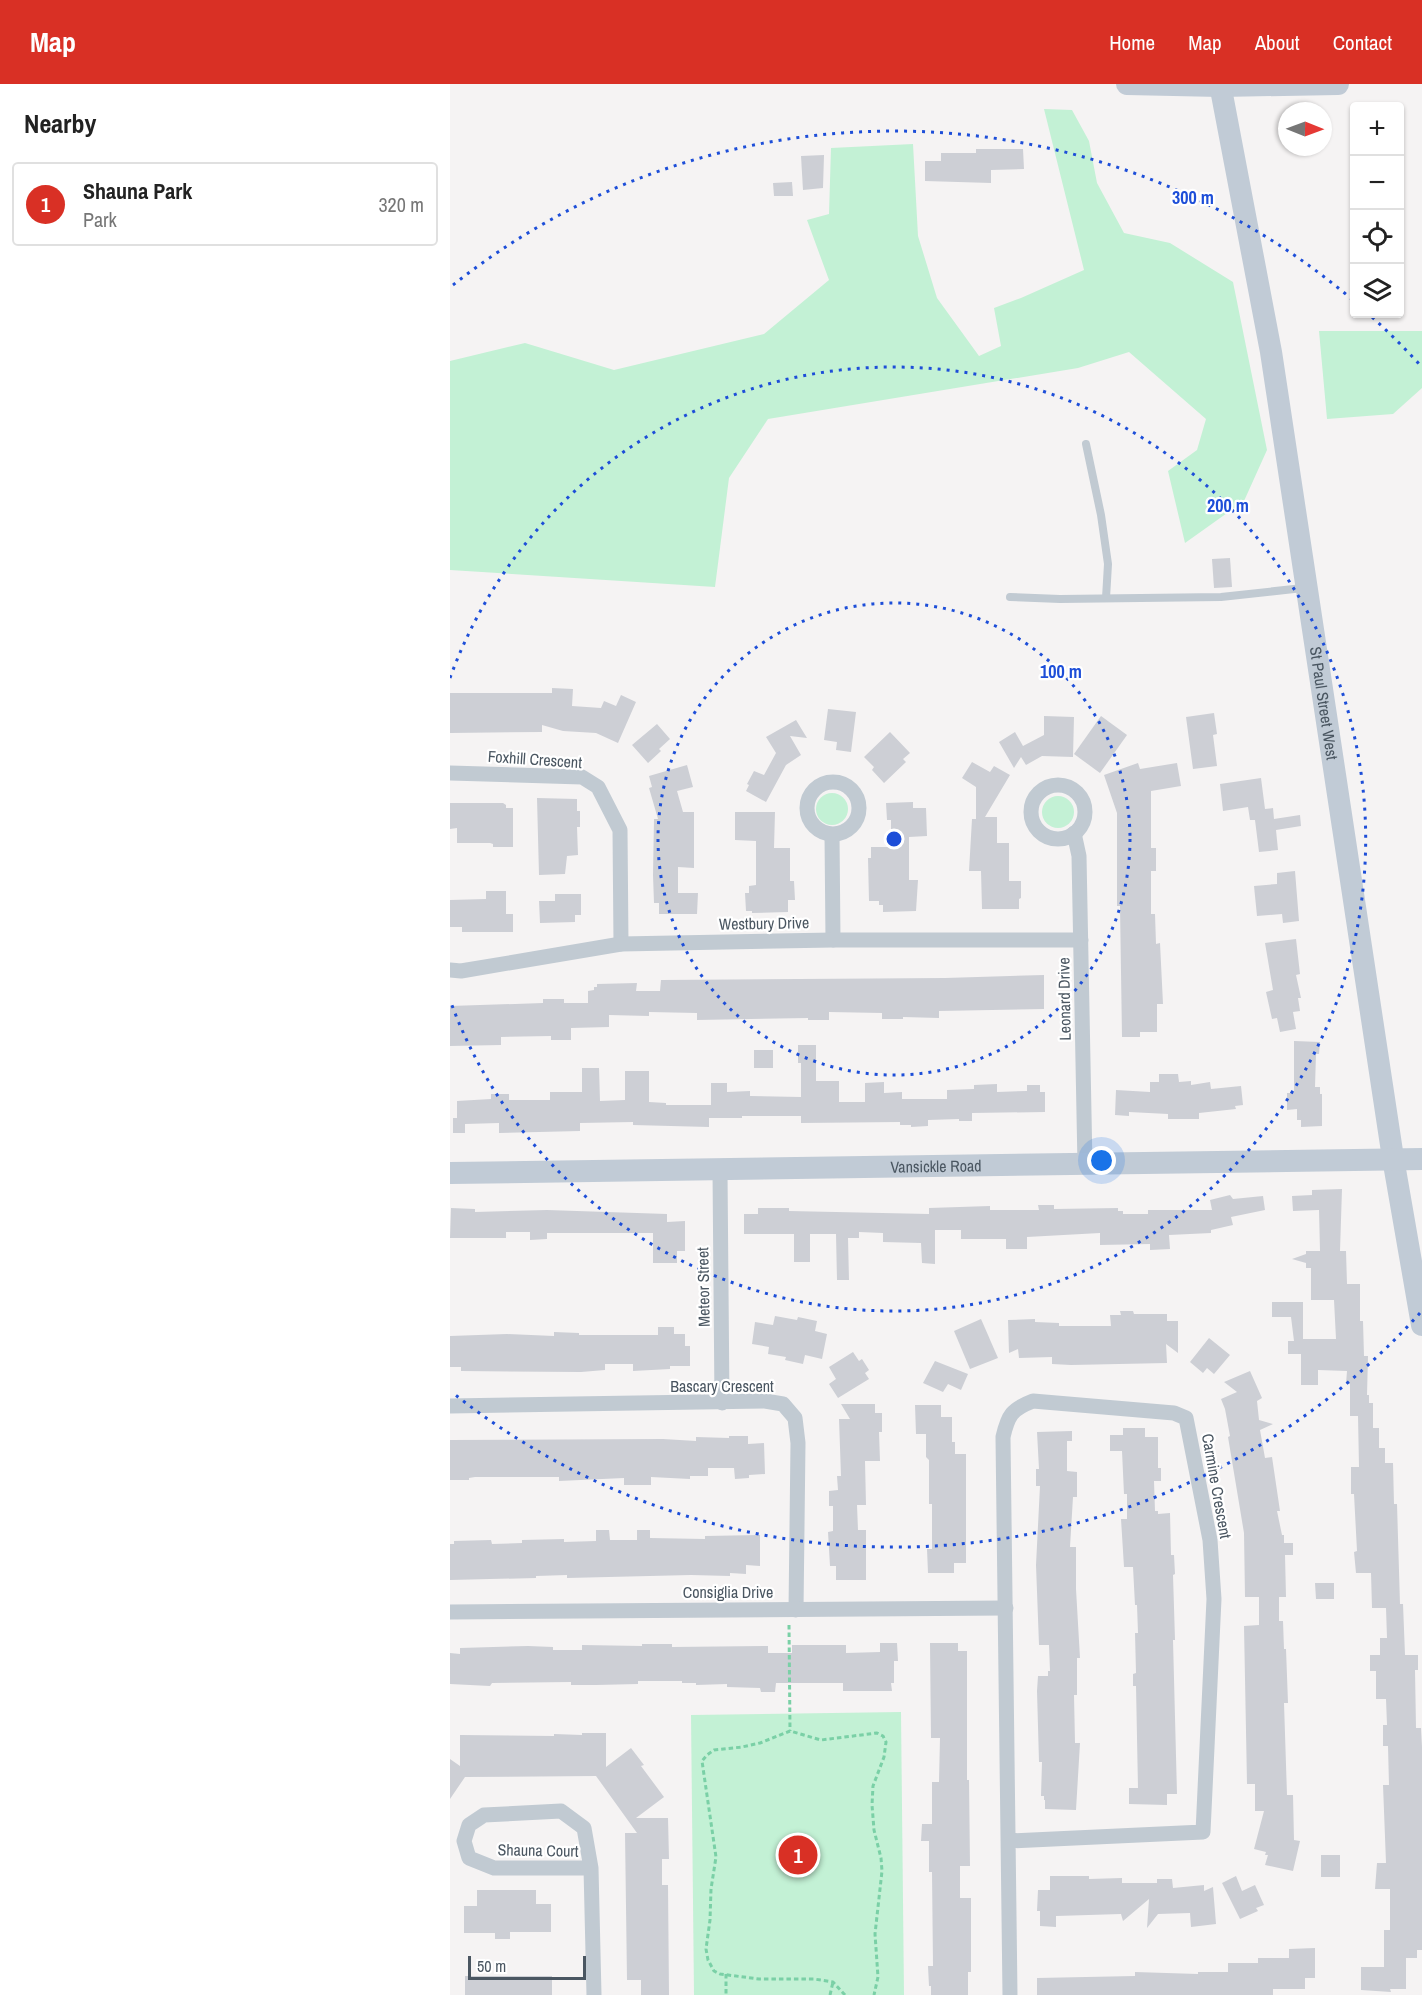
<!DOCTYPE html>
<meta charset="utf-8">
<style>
:root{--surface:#fff;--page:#f6f6f6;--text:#222;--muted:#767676;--line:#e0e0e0;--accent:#d93025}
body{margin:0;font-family:"Archivo Narrow",sans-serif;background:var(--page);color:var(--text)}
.controls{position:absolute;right:18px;top:18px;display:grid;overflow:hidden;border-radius:6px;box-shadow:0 2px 4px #0004}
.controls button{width:54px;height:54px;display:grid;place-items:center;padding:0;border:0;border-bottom:2px solid var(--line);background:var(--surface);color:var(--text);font:30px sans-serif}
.compass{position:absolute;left:828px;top:18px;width:54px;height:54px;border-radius:50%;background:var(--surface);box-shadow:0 2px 4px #0004;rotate:91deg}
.scale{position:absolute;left:18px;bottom:15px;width:118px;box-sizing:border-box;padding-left:6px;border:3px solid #4a5661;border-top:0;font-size:16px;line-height:21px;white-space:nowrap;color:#4a5661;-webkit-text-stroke:4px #fff;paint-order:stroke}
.you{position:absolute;left:652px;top:1077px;width:21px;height:21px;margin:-15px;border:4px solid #fff;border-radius:50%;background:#1a73e8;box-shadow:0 0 0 9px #1a73e833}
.badge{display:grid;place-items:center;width:39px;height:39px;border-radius:50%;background:var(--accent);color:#fff;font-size:20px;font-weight:700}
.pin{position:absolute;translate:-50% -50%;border:3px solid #fff;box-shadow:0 2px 6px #0006}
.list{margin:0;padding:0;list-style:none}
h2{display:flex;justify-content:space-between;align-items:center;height:78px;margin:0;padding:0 24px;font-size:26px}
h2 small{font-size:20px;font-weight:400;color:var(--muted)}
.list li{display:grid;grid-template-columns:39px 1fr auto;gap:18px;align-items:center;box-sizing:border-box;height:84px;margin:0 12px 12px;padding:0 12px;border:2px solid var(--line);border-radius:6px}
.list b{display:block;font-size:22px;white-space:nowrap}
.list p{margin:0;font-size:20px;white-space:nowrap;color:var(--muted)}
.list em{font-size:20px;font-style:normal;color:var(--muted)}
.icon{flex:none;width:33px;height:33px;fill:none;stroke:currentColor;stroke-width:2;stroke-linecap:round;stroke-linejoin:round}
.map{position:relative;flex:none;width:972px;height:1911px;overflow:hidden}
header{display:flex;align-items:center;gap:36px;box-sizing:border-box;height:84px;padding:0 30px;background:var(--accent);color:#fff}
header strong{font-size:28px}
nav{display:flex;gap:33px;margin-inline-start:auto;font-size:21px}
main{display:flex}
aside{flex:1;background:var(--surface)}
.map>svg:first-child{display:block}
</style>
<header>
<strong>Map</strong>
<nav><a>Home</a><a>Map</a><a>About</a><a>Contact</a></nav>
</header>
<main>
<aside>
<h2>Nearby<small></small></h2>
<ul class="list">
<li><span class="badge">1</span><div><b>Shauna Park</b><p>Park</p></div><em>320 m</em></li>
</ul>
</aside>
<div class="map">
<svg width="972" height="1911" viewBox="0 0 972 1911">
<rect width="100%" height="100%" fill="#f5f3f3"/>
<g fill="#c3f1d5">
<path d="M594,25L622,26L639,57L647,99L674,149L720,159L783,198L817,366L794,417L735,459L718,387L747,366L756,335L679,268L628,284L318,335L279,394L265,503L0,486V277L75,259L164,286L314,250L379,196L357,136L379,130L381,64L463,60L468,152L487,214L529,272L551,262L544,224L571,214L634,186Z"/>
<path d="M869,247H972V304L943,330L877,335Z"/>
<circle cx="382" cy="725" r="16"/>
<circle cx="608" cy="728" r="16"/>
<path d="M451,1628L454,1911H244L241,1631Z"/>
</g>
<g fill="#cdcfd5">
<path d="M526,65H573L574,85L541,86V99L475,97V77H491V69H526Z"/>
<path d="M374,71L373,104L353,106L351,72Z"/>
<path d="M342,98L343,112H324L323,99Z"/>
<path d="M780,474L782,503L764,504L762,475Z"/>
<path d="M102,604L123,605L122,622L151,624L154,617L166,622L171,611L186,618L168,659L146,649L113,647L92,641V648L0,649V609H102Z"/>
<path d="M378,625L406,628L401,668L386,666L387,658L374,656Z"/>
<path d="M764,629L767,650L763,651L767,682L743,685L736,633Z"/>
<path d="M594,632L624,633L623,673L592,672L576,681L571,673L564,684L549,658L565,648L573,662L594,651Z"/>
<path d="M651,632L677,651L650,689L624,670Z"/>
<path d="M346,636L357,654L340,652L351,671L336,681L316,718L296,707L299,701L297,700L304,687L314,691L326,669L316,653Z"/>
<path d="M207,640L220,655L209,665L211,667L198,679L182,661Z"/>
<path d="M440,648L460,669L453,675L456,678L434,699L422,686L424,683L414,673Z"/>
<path d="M522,678L540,688L544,682L560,691L535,733H547V759H559V797H571V814L569,815V825H532L531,787H519L522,735H526V703L512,694Z"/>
<path d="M688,679L690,685L727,679L731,702L701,707V764H706V787H701V830H705L706,860L710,859L713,920H707V948H690V953H672L670,822H667V729L654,691Z"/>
<path d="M237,681L243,703L227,707L233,728H244V784L228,783V809H248L247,830H209V819H204L203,791L204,735H208L199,704L202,703L199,692Z"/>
<path d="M811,694L815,725L823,724L824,735L850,731L851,742L826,746L828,766L809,768L805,736H800L798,723L773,727L770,700Z"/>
<path d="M87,714L127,715V727H130V743H127L128,771L117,772L115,790L89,791Z"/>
<path d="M463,718V724H476L477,752L459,753V796H468L466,827L433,828V821H429V817H419L418,774H421V763H441V736H437L436,719Z"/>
<path d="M0,719H53L56,721V724H63V763H43V760L40,759H7V744L0,745Z"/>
<path d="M285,728H325L324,764H340V797H344L345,816H338V828L302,829V827H296L295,809H299V802L306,801V757L285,756Z"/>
<path d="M845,787L849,837L833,839L832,830L807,832L804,802L827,800V789Z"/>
<path d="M36,807H56V830H63V848H12V843H0V816L36,815Z"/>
<path d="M105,810H131V831H125V838L90,839L89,817H105Z"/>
<path d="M846,855L850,890L846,891L851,914H848L850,927L843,928L846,945L830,948L827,934L822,935L816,908L823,906L815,859Z"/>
<path d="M594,891V925L489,927V934L453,933V935H432V929L379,928V936H358V934L247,936V929L199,928V932L159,931V943L121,944V956H101V952L51,953V961L0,962V922L93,919V915H114V919H138V907L144,906V903H147V900L187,899L186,907H210L211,896L495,894Z"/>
<path d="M844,957L870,958L869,970H866L865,1003H870V1010H872V1042L851,1043V1036H847V1025L837,1026V1009H844Z"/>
<path d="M348,961H366V997H389V1018H415V999L434,998V1009L452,1008V1015H497V1006L524,1005V1001L547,1000V1008L577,1007V1001H590V1008H595V1028L522,1029V1037H509V1035L478,1036V1042L461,1043V1041H450V1038L351,1039V1032H292V1034H259V1043L183,1041V1038L130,1039V1047L49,1049V1039L15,1040V1049H3V1034H7V1017L41,1015V1010H59V1016H100V1008H132V984H149L150,1017L175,1016V987H199V1018L216,1019V1021H261V999H277V1008L300,1007V1012L351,1013V979H348Z"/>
<rect x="304" y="966" width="19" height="18"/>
<path d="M709,990H728L729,998L741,997V1001L760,998L761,1005L791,1002L793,1021L785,1022L786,1025L749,1029V1035H718V1030L679,1028V1032L665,1031L666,1006L700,1008V998H709Z"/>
<path d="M892,1105L890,1167H896L897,1200H910V1237H913L914,1272H918L917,1311H919V1319H923V1344H929V1364H935V1379H943L944,1420H947L950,1520H953L955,1571H968V1586H965L966,1644H971L972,1663V1866H967V1874H956V1905H940L941,1908L911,1906V1883H934V1846H940V1805H925L927,1779H936L933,1701H939L938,1662H933V1641H937L936,1615H926V1587H920V1571H930V1554H937L936,1524H922L921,1489H906L904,1468L907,1467L904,1410H901V1383H909L908,1332H900V1300H896L897,1287L868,1286V1301H851V1270H838V1257H844L841,1233H822V1218H853V1255H886L884,1216H861V1184H856V1179L842,1175L856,1170V1167H870L869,1126L843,1127L842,1112L862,1111V1106Z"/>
<path d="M780,1111L783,1115L813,1112L815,1126L781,1133L783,1141L761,1146V1149L719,1151L720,1165L700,1166V1160L650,1161V1149L577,1153V1165H556V1155H511V1146H485V1180L472,1179L471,1159L433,1158V1149L409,1148V1154H398L399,1196H387L386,1150H360V1178H344V1150H294V1130H308V1124H339V1127L479,1130V1124L540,1122V1126H589L588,1121H604V1125L668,1124V1127H673V1130H698V1126H762L760,1116Z"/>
<path d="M1,1124L25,1125V1128L97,1126L217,1130V1138L235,1137V1167H227V1179H203V1149H97V1155L80,1156V1148H56V1154H0Z"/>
<path d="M670,1227H683L684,1230H717V1237H728V1269L716,1260L717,1279L621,1281L602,1280V1273L569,1274L568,1265L559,1269L558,1236L585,1235V1238L609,1239V1242H661L660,1231H671Z"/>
<path d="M325,1232L347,1236L348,1233L367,1237L365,1247L377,1250L372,1275L355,1271L353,1280L335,1276L336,1273L318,1270L319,1263L302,1260L305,1238L323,1241Z"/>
<path d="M531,1235L548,1274L520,1285L504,1247Z"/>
<path d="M208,1243H224V1250H235V1262H240V1282H220V1285L183,1287V1280H155V1286L131,1288L11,1287V1283H0V1252L57,1250L104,1252V1248L129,1249V1251H208Z"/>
<path d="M759,1254L780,1271L764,1290L757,1284L753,1289L740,1278Z"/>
<path d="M403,1268L409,1277L412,1275L419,1286L415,1289L419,1295L388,1314L379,1300L386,1295L379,1283Z"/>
<path d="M485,1277L518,1290L511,1306L498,1300L493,1308L473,1299Z"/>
<path d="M800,1287L812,1314L807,1317L809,1336L823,1340L810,1346L815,1374L822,1373L830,1427H827L832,1451H834V1459H843V1471H835L836,1513H829V1537H833L834,1565H836L838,1619H834L837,1711H843L844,1756L850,1757L843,1787L815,1781L818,1771H815L816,1768L804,1765L814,1727H805V1700H797L794,1542L809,1541V1513H795L794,1449L778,1353L780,1352L775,1325L771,1315L787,1308L774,1298Z"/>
<path d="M391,1320H425V1329H432V1348H429L430,1377H415L416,1421H407L408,1446H416V1496H386V1482H380L378,1448L383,1447V1422H379V1407L388,1406L387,1392H391L389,1335H400Z"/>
<path d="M465,1321H491V1333H502V1358H505V1370H516V1479H504V1489H478L477,1465H482V1420H479V1376L476,1373V1350H466Z"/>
<path d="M673,1344H695V1353H708V1384H711V1397H704L705,1427H708V1430L720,1429L721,1471H724L725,1490L723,1491L725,1556H723L727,1710H717V1721L679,1720V1704H688L686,1602H683V1590L686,1589L685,1549H688L687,1521H685L683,1483H674L671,1435H677V1410H674L672,1367H660V1351H673Z"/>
<path d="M622,1347V1357H617V1387L627,1388V1413H623L620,1463H626V1505L630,1574H627V1611H624L625,1659H630L626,1726L595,1725V1716H594V1712H591L592,1678H589L587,1607L588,1592H598V1587H600L599,1561H589L586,1481L590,1402H586V1385H589L587,1348Z"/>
<path d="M279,1352H298V1360L314,1359L315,1390L299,1391V1394L285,1395L284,1384H258V1392H240V1395L201,1393V1401H174V1394L109,1397V1393H25L19,1394V1396H0V1356L213,1355L246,1357V1353L279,1354Z"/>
<path d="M146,1446H159L160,1456H187V1446H200V1454L255,1455V1452L310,1451V1482L296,1481V1490L280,1489V1492L241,1491L117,1494V1491L86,1492V1494L0,1496V1460H4V1457L41,1456L42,1460L72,1459V1456L114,1455V1458L146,1457Z"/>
<path d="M865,1499H884V1515H866Z"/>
<path d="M430,1559H447L448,1577H444V1599H441L442,1607H393V1599H326L325,1608H311L310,1604L277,1603V1600L246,1601V1599H232V1597H188V1600L146,1601H121V1598L42,1599L40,1602L0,1600V1569L10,1570V1564L78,1562L103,1563V1566H132V1561L192,1562V1560H222V1563L318,1562V1569H342V1561H396V1569L430,1568Z"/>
<path d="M480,1559H508V1567H517V1696H519L520,1782H510V1814H521V1888H518V1911H481V1902H479L478,1882H483L482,1788H479V1757H471L472,1740H482V1698H489L490,1654H481Z"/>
<path d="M132,1649H156V1683L181,1664L194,1681L191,1682L214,1713L186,1734H218L219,1775H212V1801H218L219,1911H191V1896H177L175,1749H187L146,1692L15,1693L0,1715V1675L10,1682V1651L104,1652V1650L132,1651Z"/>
<rect x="871" y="1771" width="19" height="22"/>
<path d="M600,1792H639V1795L672,1794V1799H707V1795H722L723,1804L754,1801V1807L763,1803L766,1840L741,1843L740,1829L708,1830L697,1844L699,1815L673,1837L671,1830L606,1832V1843L590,1842V1827H587L588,1806H600Z"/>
<path d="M786,1792L792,1807L805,1801L814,1821L806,1824L808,1827L790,1835L772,1799Z"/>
<path d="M27,1806H86V1820H101V1848H60V1855H45V1849H14V1822H27Z"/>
<path d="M865,1864V1894H855V1905H823V1911H587V1894L685,1892V1888L748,1890V1888H778V1879H808V1874H839V1865Z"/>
<rect x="15" y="1892" width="87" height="19"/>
</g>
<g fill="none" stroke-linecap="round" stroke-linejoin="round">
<g stroke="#7ad0a6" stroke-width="3" stroke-dasharray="4.5 3" stroke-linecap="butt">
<path d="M339,1541L340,1647"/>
<path d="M276,1890V1911"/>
<path d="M380,1911L383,1898"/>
<path d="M395,1911L383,1898L364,1895H309L270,1890L264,1887L258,1876L256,1865L260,1836L261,1805L266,1773L252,1677L257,1671L264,1666L292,1663L310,1659L340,1647L371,1656L427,1649L433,1652L436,1658L434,1673L423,1702L422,1721L424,1746L431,1774L432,1787L425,1850L428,1893L424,1911"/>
</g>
<g stroke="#c1cad2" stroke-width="8">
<path d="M636,360L651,431L658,480L656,514"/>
<path d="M560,513L610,515L771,513L853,504"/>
</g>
<g stroke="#c1cad2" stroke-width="15">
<path d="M0,689L132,693L148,703L170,746L171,860"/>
<circle cx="383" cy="724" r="26"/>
<circle cx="608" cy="728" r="27"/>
<path d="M624,749L629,772L635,1081"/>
<path d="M382,751L383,856"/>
<path d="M0,886L11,887L171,860L383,856H631"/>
<path d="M270,1087L272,1319"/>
<path d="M0,1322L315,1317L333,1320L345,1334L348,1359L346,1526"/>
<path d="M0,1528L556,1524"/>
<path d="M559,1757L753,1748L764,1515L760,1456L736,1334L724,1329L583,1317C562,1325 558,1331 553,1353L560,1911"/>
<path d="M141,1784H44L19,1774L14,1757L19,1741L34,1731L111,1727L134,1744L141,1784L144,1911"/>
</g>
<g stroke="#c1cbd6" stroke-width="22">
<path d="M677,0L770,2L888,0"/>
<path id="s1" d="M770,0L821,268L943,1074L972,1241"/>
<path id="s2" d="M0,1089L972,1075"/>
</g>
</g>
<g fill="none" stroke="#1d4ed8" stroke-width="3" stroke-dasharray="3 6">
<circle cx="444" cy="755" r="236"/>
<path d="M0 594A472 472 0 1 1 0 916"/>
<path d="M970 1229A708 708 0 0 1 3 1309M3 201A708 708 0 0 1 904 217M922 233A708 708 0 0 1 970 281"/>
</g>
<g text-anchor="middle" stroke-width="4.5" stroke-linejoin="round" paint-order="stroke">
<g font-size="16" fill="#4a5661" stroke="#fff">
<text dy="6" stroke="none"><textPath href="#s1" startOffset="628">St Paul Street West</textPath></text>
<text transform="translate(85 675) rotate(4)" y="6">Foxhill Crescent</text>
<text transform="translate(314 839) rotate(-1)" y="6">Westbury Drive</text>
<text transform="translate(614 915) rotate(-91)" y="6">Leonard Drive</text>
<text dy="6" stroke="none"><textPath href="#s2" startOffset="486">Vansickle Road</textPath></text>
<text transform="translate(253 1203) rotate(-91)" y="6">Meteor Street</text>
<text x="272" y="1308">Bascary Crescent</text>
<text transform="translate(767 1402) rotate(80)" y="6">Carmine Crescent</text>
<text x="278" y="1514">Consiglia Drive</text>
<text transform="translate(88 1766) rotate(1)" y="6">Shauna Court</text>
</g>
</g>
<circle cx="444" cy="755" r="9" fill="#1d4ed8" stroke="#fff" stroke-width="3"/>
<g font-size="18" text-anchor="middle" font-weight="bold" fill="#1d4ed8" stroke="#fff" stroke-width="4.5" stroke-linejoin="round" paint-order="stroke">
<text x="743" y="120">300 m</text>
<text x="778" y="428">200 m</text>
<text x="611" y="594">100 m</text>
</g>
</svg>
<div class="controls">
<button>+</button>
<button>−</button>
<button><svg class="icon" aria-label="locate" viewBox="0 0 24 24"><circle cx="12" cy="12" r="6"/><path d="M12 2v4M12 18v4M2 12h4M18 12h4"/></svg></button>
<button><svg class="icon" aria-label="layers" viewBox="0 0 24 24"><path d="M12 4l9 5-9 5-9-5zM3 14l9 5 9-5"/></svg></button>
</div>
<svg class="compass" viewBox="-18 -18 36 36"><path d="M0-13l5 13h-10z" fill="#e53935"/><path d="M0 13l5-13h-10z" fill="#767676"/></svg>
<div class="scale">50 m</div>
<div class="you"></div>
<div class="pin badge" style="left:348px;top:1771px">1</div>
</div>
</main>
